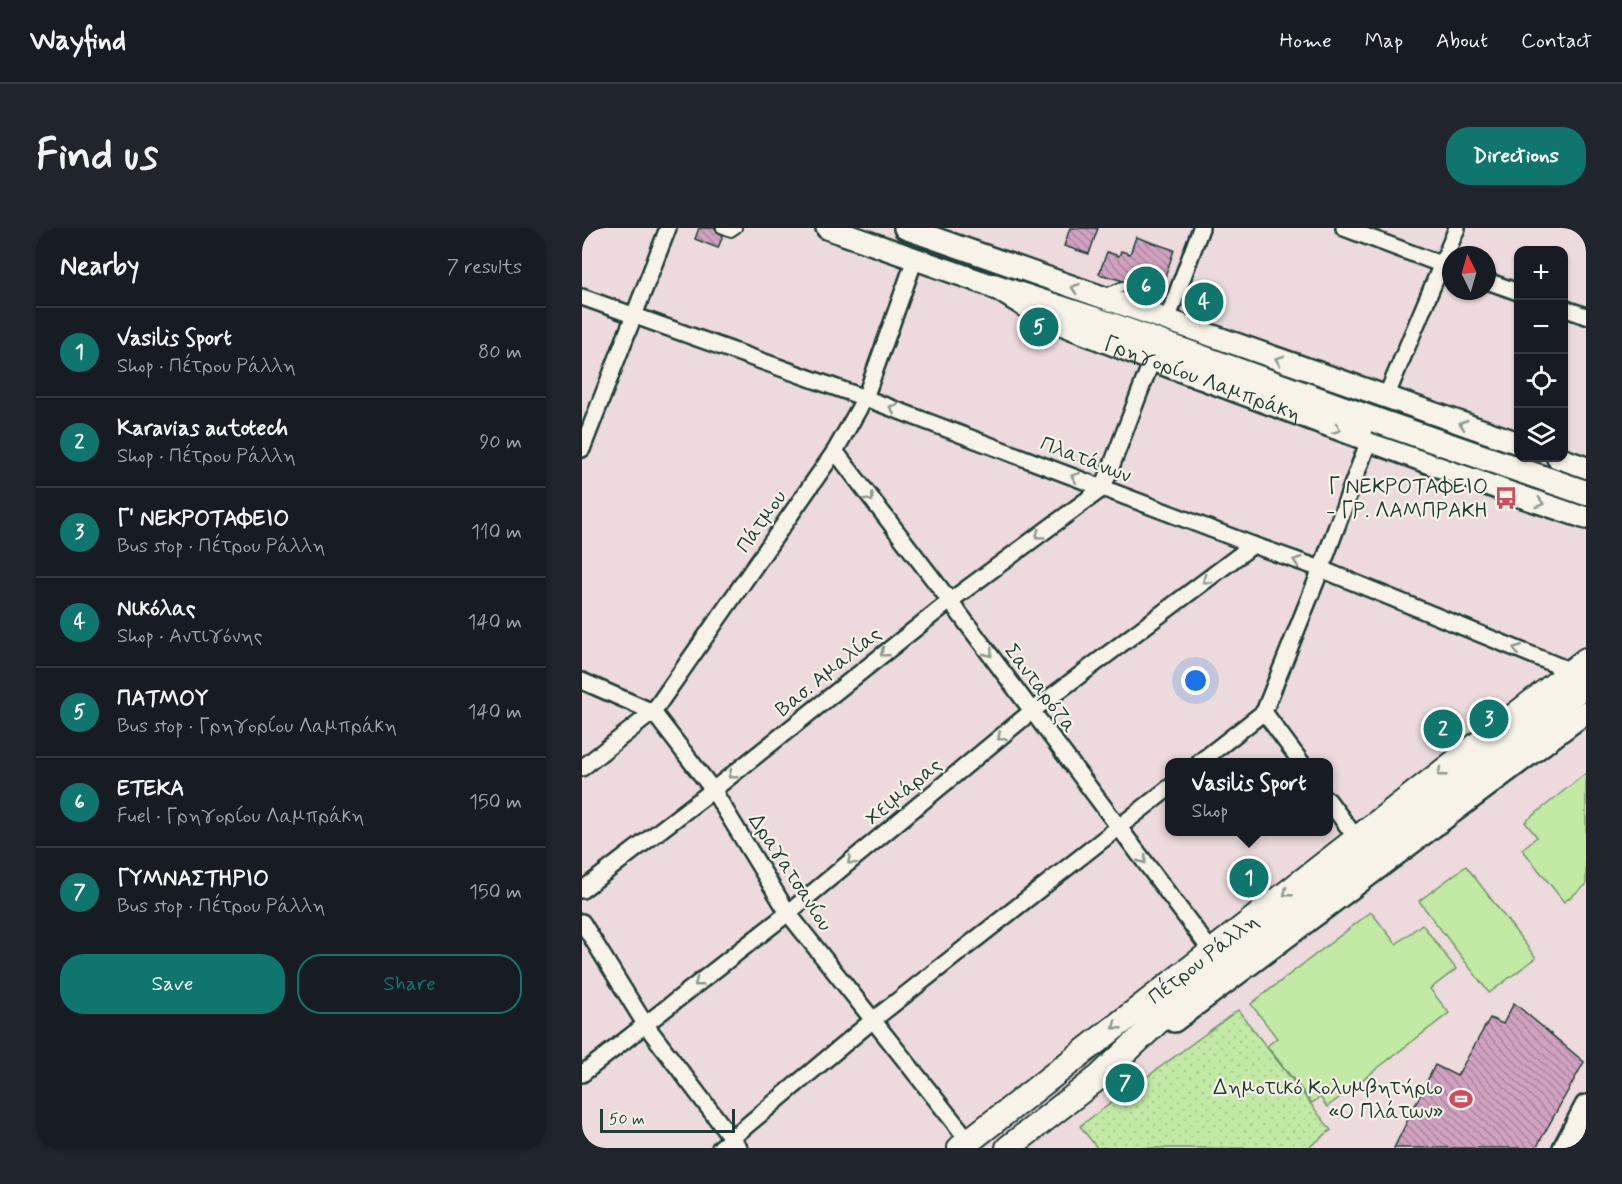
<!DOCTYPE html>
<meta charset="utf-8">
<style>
:root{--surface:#171b24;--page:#20242c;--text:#f1f3f6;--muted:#9ea1a6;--line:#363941;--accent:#0f766e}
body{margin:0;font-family:Mynerve,sans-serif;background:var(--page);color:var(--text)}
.controls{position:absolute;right:18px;top:18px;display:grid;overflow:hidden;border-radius:12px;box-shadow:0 2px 4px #0004}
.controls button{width:54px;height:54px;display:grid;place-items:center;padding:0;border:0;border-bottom:2px solid var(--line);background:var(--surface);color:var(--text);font:30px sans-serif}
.compass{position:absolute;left:860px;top:18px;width:54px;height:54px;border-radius:50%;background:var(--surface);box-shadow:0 2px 4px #0004;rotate:355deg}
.scale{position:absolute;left:18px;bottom:15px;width:135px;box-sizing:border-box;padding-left:6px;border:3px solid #1f3d34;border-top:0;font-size:16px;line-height:21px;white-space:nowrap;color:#1f3d34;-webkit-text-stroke:4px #f7f3e8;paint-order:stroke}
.you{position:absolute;left:614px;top:453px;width:21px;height:21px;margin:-15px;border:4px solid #fff;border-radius:50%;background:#1a73e8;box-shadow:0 0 0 9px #1a73e833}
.badge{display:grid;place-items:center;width:39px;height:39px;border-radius:50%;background:var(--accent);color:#fff;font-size:20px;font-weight:700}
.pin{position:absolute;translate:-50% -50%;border:3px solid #fff;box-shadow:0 2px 6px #0006}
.popup{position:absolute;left:583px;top:530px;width:168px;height:78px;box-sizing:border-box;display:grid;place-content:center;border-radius:12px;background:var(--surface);filter:drop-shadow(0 2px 4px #0005);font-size:20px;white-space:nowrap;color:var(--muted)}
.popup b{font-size:22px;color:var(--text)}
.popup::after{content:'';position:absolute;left:50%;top:100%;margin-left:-12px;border:12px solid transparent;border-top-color:var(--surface)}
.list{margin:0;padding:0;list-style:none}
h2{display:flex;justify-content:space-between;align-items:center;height:78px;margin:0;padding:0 24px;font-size:26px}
h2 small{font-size:20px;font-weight:400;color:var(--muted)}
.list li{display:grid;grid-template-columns:39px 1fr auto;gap:18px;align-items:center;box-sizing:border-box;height:90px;padding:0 24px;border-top:2px solid var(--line)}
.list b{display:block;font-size:22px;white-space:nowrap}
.list p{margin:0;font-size:20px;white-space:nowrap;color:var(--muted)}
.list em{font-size:20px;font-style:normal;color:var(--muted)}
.actions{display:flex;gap:12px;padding:18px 24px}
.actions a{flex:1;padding:14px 0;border:2px solid var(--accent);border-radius:24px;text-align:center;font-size:21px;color:var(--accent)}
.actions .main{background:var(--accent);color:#fff}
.icon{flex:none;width:33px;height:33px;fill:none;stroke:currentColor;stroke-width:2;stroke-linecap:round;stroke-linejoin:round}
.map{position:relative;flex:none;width:1004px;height:920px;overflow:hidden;border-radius:24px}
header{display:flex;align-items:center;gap:36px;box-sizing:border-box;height:84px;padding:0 30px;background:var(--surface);border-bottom:2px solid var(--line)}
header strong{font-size:28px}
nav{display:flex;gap:33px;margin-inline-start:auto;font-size:21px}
.intro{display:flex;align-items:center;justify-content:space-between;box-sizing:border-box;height:144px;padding:0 36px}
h1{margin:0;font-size:42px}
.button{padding:15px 27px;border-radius:24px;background:var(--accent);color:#fff;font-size:21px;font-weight:700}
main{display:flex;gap:36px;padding:0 36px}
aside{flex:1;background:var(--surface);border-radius:24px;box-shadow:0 2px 4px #0004}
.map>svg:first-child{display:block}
</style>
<header>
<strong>Wayfind</strong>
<nav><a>Home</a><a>Map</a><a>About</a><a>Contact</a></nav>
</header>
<div class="intro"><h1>Find us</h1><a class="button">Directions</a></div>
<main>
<aside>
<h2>Nearby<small>7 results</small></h2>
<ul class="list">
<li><span class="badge">1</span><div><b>Vasilis Sport</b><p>Shop · Πέτρου Ράλλη</p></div><em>80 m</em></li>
<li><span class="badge">2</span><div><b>Karavias autotech</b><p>Shop · Πέτρου Ράλλη</p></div><em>90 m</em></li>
<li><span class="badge">3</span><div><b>Γ' ΝΕΚΡΟΤΑΦΕΙΟ</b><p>Bus stop · Πέτρου Ράλλη</p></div><em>110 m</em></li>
<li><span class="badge">4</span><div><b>Νικόλας</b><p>Shop · Αντιγόνης</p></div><em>140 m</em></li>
<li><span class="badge">5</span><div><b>ΠΑΤΜΟΥ</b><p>Bus stop · Γρηγορίου Λαμπράκη</p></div><em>140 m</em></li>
<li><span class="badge">6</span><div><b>ΕΤΕΚΑ</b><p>Fuel · Γρηγορίου Λαμπράκη</p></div><em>150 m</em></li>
<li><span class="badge">7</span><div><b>ΓΥΜΝΑΣΤΗΡΙΟ</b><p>Bus stop · Πέτρου Ράλλη</p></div><em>150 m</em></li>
</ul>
<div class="actions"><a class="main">Save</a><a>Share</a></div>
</aside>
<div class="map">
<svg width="1004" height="920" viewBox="0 0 1004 920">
<defs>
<pattern id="grass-dots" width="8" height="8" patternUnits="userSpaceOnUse" patternTransform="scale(1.5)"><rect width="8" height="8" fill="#c2eaa5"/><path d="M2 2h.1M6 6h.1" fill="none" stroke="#a6ca8f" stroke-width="1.8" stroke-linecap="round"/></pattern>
<pattern id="building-back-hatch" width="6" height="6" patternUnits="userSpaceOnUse" patternTransform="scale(1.5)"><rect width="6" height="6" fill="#d1a1c0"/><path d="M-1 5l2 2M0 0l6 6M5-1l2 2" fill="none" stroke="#a9849d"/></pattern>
</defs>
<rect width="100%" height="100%" fill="#ecdadc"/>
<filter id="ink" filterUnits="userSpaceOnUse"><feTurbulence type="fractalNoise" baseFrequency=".0167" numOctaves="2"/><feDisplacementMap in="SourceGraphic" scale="12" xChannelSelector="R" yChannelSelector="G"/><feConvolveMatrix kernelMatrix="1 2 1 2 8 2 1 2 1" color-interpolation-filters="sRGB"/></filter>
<g filter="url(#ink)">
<path fill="url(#grass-dots)" stroke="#70946c" stroke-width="1.5" d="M656,782L749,902L726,920H515L498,898Z"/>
<g fill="#c2eaa5" stroke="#70946c" stroke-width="1.5">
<path d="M1004,545V657L982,674L940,621L955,609L943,594Z"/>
<path d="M884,638L954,730L907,765L837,673Z"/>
<path d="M789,684L814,716L840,696L874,741L848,761L867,785L745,879L738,869L730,875L685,818L695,810L669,776Z"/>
</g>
<g fill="url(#building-back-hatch)" stroke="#1f3d34" stroke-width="1.5">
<path d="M117,0H133L135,4L141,7L136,20L113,11Z"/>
<path d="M488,0H516L507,26L482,18Z"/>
<path d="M554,9L592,22L577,67L573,62L517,46L525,24L537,28L539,23L548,26Z"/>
<path d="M932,775L1002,834L954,920H812L853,837L875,848L908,790L921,796Z"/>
</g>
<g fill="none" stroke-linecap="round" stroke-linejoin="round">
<g stroke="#1f3d34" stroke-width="12">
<g id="lane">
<path d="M139,0L149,4L155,0"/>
<path d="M522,66L541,58L571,68L575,84"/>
</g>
</g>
<g stroke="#1f3d34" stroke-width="20">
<g id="street">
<path d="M762,0L869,40"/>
<path d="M905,53L936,64"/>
<path d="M0,69L283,170L671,317L739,341L989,443"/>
<path d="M981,80L1004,88"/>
<path d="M585,92L619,0"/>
<path d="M804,169L875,0"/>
<path d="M0,221L86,0"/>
<path d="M253,223L368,373L630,724"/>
<path d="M0,453L71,484L131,562L206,685L387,913"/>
<path d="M682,484L739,341L787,212"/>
<path d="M682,484L719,534"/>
<path d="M618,534L682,484"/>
<path d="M0,540L71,484L253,223L283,170L333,31"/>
<path d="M746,572L775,611"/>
<path d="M0,662L131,562L368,373L521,260L570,132"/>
<path d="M0,694L63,796L157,920"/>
<path d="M0,846L206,685L450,483L671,317"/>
<path d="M138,920L291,792L588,559"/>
</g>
</g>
<g stroke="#1f3d34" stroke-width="26">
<g id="secondary">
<path id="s1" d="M245,0L411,58L459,88L570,132L926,264L1004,290"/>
<path d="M323,0L936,215"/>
<path d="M976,230L1004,240"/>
<path d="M592,793L1004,484"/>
<path d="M982,920L1004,878"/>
</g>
</g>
<g stroke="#1f3d34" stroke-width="28">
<g id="primary">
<path d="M411,58L532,98L793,192"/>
<path id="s2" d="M378,920L1004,432"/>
<path d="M426,920L517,849L586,784L641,737L1004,456"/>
</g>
</g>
<use href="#lane" stroke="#f7f3e8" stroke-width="8"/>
<use href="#street" stroke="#f7f3e8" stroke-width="15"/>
<use href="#secondary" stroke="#f7f3e8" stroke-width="21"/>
<use href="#primary" stroke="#f7f3e8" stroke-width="24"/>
<g stroke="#1f3d34" stroke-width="28" stroke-linecap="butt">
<path id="primary-bridge" d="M793,192L1004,265"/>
</g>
<use href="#primary-bridge" stroke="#f7f3e8" stroke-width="24"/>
</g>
<defs><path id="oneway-chevron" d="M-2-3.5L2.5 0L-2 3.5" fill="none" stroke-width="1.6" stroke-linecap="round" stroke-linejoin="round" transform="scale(1.5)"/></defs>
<g stroke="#8b988e">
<use href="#oneway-chevron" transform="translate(493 60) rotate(-161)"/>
<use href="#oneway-chevron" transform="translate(697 132) rotate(-160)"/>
<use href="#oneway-chevron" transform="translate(311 180) rotate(-159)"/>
<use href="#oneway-chevron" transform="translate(881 196) rotate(-161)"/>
<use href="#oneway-chevron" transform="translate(755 201) rotate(20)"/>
<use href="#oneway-chevron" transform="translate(493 249) rotate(-159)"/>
<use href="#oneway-chevron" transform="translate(288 270) rotate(52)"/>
<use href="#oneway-chevron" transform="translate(958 275) rotate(18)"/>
<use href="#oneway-chevron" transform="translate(457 307) rotate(144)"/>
<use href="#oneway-chevron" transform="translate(715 333) rotate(-161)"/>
<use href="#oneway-chevron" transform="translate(624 352) rotate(143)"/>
<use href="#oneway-chevron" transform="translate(935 421) rotate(-158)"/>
<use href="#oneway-chevron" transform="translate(302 425) rotate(141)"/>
<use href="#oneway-chevron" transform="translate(407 425) rotate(53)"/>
<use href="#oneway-chevron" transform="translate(419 509) rotate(140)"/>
<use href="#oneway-chevron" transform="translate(859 545) rotate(142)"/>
<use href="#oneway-chevron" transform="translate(150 547) rotate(141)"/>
<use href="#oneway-chevron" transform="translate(561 632) rotate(53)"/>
<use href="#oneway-chevron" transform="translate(269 633) rotate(140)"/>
<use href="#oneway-chevron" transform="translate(705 665) rotate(142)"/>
<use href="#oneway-chevron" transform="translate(116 755) rotate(142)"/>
<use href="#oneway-chevron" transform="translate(534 798) rotate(142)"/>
</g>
</g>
<defs>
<g id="bus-bare" transform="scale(1.8)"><path d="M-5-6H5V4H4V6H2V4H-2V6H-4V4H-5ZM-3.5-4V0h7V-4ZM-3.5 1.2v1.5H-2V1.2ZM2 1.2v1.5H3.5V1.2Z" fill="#d1495b" stroke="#f7f3e8" stroke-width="2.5" paint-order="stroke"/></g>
<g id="stadium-bare" transform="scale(1.8)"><path d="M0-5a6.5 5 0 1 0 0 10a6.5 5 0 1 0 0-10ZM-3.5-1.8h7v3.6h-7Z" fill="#d1495b" stroke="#f7f3e8" stroke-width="2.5" paint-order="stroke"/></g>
</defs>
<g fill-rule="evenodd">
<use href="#bus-bare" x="924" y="270"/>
<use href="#stadium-bare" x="879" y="871"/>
</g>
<g text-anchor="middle" stroke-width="4.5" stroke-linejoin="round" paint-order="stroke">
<g font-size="21" fill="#1f3d34" stroke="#f7f3e8">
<text dy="7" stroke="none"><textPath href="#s1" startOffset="406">Γρηγορίου Λαμπράκη</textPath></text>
<text transform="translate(504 231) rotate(21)" y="7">Πλατάνων</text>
<text transform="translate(179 293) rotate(-55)" y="7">Πάτμου</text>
<text transform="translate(246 443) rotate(-39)" y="7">Βασ. Αμαλίας</text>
<text transform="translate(459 460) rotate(53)" y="7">Σανταρόζα</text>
<text transform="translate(321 563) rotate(-40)" y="7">Χειμάρας</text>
<text transform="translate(209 644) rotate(57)" y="7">Δραγατσανίου</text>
<text dy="7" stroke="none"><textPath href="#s2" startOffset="308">Πέτρου Ράλλη</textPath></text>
</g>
<g font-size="21" fill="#1f3d34" stroke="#f7f3e8" text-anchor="end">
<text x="906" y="265">Γ ΝΕΚΡΟΤΑΦΕΙΟ<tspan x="906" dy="24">- ΓΡ. ΛΑΜΠΡΑΚΗ</tspan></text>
<text x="861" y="866">Δημοτικό Κολυμβητήριο<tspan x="861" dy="24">«Ο Πλάτων»</tspan></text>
</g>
</g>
</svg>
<div class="controls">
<button>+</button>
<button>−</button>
<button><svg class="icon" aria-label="locate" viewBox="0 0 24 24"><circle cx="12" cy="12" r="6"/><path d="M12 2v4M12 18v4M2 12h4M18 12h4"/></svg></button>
<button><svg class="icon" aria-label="layers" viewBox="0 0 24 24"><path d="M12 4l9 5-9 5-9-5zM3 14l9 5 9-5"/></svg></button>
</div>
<svg class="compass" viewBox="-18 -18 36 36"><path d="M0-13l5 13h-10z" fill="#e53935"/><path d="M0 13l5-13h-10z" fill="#9ea1a6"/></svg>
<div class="scale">50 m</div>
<div class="you"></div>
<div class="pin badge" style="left:667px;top:650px">1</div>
<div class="popup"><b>Vasilis Sport</b>Shop</div>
<div class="pin badge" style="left:861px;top:501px">2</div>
<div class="pin badge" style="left:907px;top:491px">3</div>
<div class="pin badge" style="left:622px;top:74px">4</div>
<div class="pin badge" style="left:457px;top:99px">5</div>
<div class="pin badge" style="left:564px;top:58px">6</div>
<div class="pin badge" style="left:543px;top:855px">7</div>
</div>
</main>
